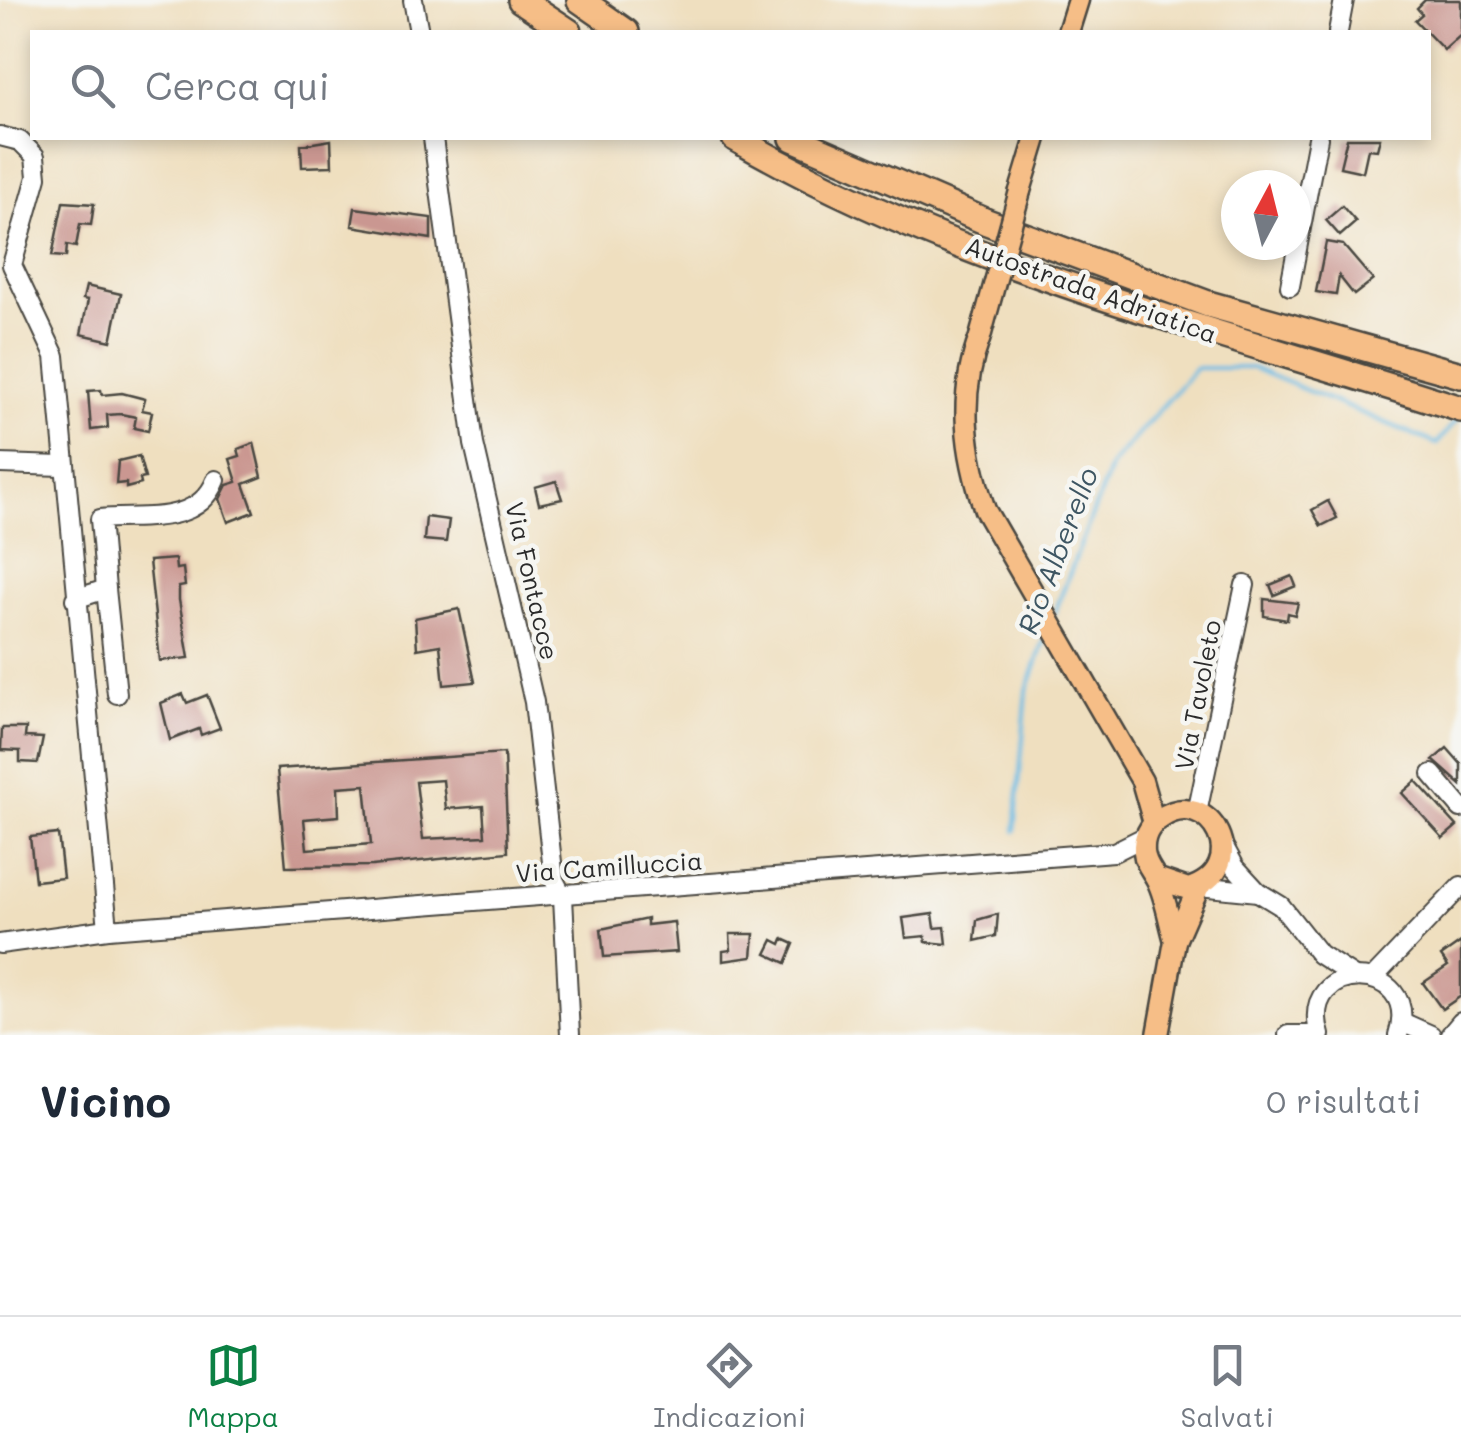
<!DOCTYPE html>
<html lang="it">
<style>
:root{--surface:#fff;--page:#f2f2f3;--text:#1f2937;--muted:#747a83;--line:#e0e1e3;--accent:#0b8043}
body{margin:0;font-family:Mali,sans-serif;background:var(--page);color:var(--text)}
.compass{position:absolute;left:1221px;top:170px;width:90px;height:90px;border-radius:50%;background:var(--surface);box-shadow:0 5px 15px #0003;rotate:7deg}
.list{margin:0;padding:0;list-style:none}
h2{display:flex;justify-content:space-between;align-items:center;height:130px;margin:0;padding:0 40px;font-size:42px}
h2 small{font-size:32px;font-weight:400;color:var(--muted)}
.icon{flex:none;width:55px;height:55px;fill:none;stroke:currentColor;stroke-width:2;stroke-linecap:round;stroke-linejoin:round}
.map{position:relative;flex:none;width:1461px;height:1035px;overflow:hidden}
.search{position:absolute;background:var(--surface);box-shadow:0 5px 15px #0003;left:30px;right:30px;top:30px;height:110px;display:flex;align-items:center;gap:25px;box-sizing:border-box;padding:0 35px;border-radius:0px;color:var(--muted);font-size:38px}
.sheet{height:280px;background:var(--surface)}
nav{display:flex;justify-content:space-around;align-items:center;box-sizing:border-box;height:140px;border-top:2px solid var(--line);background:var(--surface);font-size:28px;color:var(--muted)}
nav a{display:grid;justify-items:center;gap:5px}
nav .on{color:var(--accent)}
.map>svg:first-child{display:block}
</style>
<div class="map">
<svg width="1461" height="1035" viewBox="0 0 1461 1035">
<rect width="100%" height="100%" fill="#f6f6f2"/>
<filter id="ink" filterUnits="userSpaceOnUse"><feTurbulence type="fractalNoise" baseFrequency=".01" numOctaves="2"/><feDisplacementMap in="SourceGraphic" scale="20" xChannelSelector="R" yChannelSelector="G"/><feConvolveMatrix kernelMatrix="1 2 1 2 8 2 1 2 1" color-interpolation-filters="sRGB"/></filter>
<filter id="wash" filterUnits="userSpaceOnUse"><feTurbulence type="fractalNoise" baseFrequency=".0048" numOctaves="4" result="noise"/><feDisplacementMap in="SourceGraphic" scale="40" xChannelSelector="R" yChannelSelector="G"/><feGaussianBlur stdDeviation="2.25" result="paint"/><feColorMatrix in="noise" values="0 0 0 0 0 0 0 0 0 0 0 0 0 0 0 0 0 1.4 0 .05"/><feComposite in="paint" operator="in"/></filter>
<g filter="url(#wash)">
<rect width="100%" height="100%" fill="#efdfbf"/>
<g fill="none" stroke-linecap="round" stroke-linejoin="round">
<g stroke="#69bce5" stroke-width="4">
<path d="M1055,612L1111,465L1196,368H1252L1437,444L1458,418"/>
<path d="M1015,831L1027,690L1048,630"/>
</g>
</g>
<g id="blocks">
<g fill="#ca9791" fill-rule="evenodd">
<path d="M1425,0H1461V35L1444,50L1415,20L1422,14L1417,8Z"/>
<path d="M1347,138H1380L1377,150L1368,149L1363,172L1340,167Z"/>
<path d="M331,140L332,166L302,167L301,145Z"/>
<path d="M63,202L94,204L91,225L80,224L76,247L67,245L66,257L52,256Z"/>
<path d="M1342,206L1356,222L1340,236L1326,220Z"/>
<path d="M355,208L431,218V239L352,226Z"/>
<path d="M1326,242L1343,245L1373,280L1354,295L1339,276L1336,295L1316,292Z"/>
<path d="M86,286L121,294L111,341L81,334L88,300L83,299Z"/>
<path d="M101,390L102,395L122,393L145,399L142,410L152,412L148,431L134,428L136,417L121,414L107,415L108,428L91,430L88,391Z"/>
<path d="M254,443L262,477L244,484L254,512L228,522L220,499L227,485L237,482L230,459L240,456L238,449Z"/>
<path d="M139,456L145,478L140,479L141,484L126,488V483L116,484L118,461Z"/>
<path d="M556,481L562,499L539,504L535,487Z"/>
<path d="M1328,501L1337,518L1321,526L1312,510Z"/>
<path d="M426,517L449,520L446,542L424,540Z"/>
<path d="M175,559L176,569L183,568L185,586L179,587V600L189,658L160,661L149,561Z"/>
<path d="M1292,576L1296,586L1274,595L1270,585Z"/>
<path d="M1264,599L1298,603L1295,615L1288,613L1287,620L1264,616Z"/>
<path d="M459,609L475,682L444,685L440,645L417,649L415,618Z"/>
<path d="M183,694L187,703L207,695L220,728L201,735L199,729L170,740L161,703Z"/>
<path d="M2,728H26L25,737L43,738L38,763L20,762V751L1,750Z"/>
<path d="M1447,748L1461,764V785L1433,760Z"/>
<path d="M504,753L508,852L372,866L286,867L277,769ZM443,780L446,809L483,806L485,836L423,839L416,782ZM365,785L371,844L307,849L304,819L339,816L338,787Z"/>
<path d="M1416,781L1457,826L1443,838L1402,793Z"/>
<path d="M58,834L63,878L35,881L30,837Z"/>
<path d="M933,914L935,928L945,927L947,944L926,942L925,936L906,938L903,918Z"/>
<path d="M998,914L996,936L975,941L977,920Z"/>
<path d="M647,919V925L674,922L677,952L604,957L601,929Z"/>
<path d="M730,934H754L752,957L723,961V951L731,950Z"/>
<path d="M783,939L794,944L786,963L766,954L773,940L781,944Z"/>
<path d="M1461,942V996L1442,1009L1423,983L1448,966L1441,956Z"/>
</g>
</g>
</g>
<g filter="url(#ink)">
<use href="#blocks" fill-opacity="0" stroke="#484641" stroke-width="2.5"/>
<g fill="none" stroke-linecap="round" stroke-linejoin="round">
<g stroke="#484641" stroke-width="22">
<g id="minor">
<path d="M413,0L419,32"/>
<path d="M1338,32L1344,0"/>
<path d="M0,136L20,141L35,156L37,177L12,265L55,356L108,929"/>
<path d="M433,138L474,444L534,702L554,880L563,897L570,1035"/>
<path d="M1290,286L1318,138"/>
<path d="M0,464L62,466"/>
<path d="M106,589L117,694"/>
<path d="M75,599L106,589L100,519C142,515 198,526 216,480"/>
<path d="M1432,774L1461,808"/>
<path d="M1197,813L1245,585"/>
<path d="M1222,843L1235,867L1258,892L1281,906L1319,954L1353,976"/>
<path d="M1199,886L1258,892"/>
<path d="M0,944L108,929L1114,852L1146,836"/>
<path d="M1373,978L1461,886"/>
<path d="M1402,1022L1431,1035"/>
<path d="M1288,1035H1314"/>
<path d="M1320,1035C1296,957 1423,959 1398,1035"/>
<path d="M1450,1035L1461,1022"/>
</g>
</g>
<g stroke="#484641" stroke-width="25">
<g id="major">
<path d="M1068,32L1078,0"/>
<path d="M1020,191L1036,138"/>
<path d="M980,337C958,395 965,453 985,510L1142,781L1154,823"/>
<path d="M1156,878L1188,889C1255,869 1210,784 1161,818C1149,825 1143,838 1144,852C1145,864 1152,870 1157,880C1166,898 1169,921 1175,941"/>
<path d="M1158,1035L1175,941L1199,886"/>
</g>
</g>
<g stroke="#484641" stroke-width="30">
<g id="highway">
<path d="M521,0L569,32"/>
<path d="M580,0L626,32"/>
<path d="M735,138C959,268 1216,330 1461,409"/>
<path d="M793,138L987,222L1208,304L1461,375"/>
</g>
</g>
<use href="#minor" stroke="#fff" stroke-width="18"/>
<use href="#major" stroke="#f6be87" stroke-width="20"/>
<use href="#highway" stroke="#f6be87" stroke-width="25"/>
<g stroke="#484641" stroke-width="25" stroke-linecap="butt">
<path id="major-bridge" d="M980,337L1020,191"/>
</g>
<use href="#major-bridge" stroke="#f6be87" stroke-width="20"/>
</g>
</g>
<g text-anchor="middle" stroke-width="9" stroke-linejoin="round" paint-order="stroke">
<g font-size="25" fill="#2b2b2b" stroke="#f6f6f2">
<text transform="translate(1091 290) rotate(20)" y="9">Autostrada Adriatica</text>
<text transform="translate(532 581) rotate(77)" y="9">Via Fontacce</text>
<text transform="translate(1198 695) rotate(-79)" y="9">Via Tavoleto</text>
<text transform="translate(609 867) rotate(-4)" y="9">Via Camilluccia</text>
</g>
<g font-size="28" font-style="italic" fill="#3e5663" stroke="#f6f6f2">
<text transform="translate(1058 551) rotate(-69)" y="10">Rio Alberello</text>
</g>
</g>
</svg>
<svg class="compass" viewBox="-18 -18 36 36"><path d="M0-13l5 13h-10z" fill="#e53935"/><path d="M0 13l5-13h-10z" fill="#747a83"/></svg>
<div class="search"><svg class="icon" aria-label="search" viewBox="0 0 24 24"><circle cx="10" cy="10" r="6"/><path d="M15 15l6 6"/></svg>Cerca qui</div>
</div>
<section class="sheet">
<h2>Vicino<small>0 risultati</small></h2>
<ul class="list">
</ul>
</section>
<nav>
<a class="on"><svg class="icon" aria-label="map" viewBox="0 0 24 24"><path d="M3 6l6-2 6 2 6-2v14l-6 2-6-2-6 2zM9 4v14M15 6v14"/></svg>Mappa</a>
<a><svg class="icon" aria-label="directions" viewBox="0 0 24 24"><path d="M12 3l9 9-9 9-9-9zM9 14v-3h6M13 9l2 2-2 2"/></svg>Indicazioni</a>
<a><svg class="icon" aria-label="saved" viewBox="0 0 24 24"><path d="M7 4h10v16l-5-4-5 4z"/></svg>Salvati</a>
</nav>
